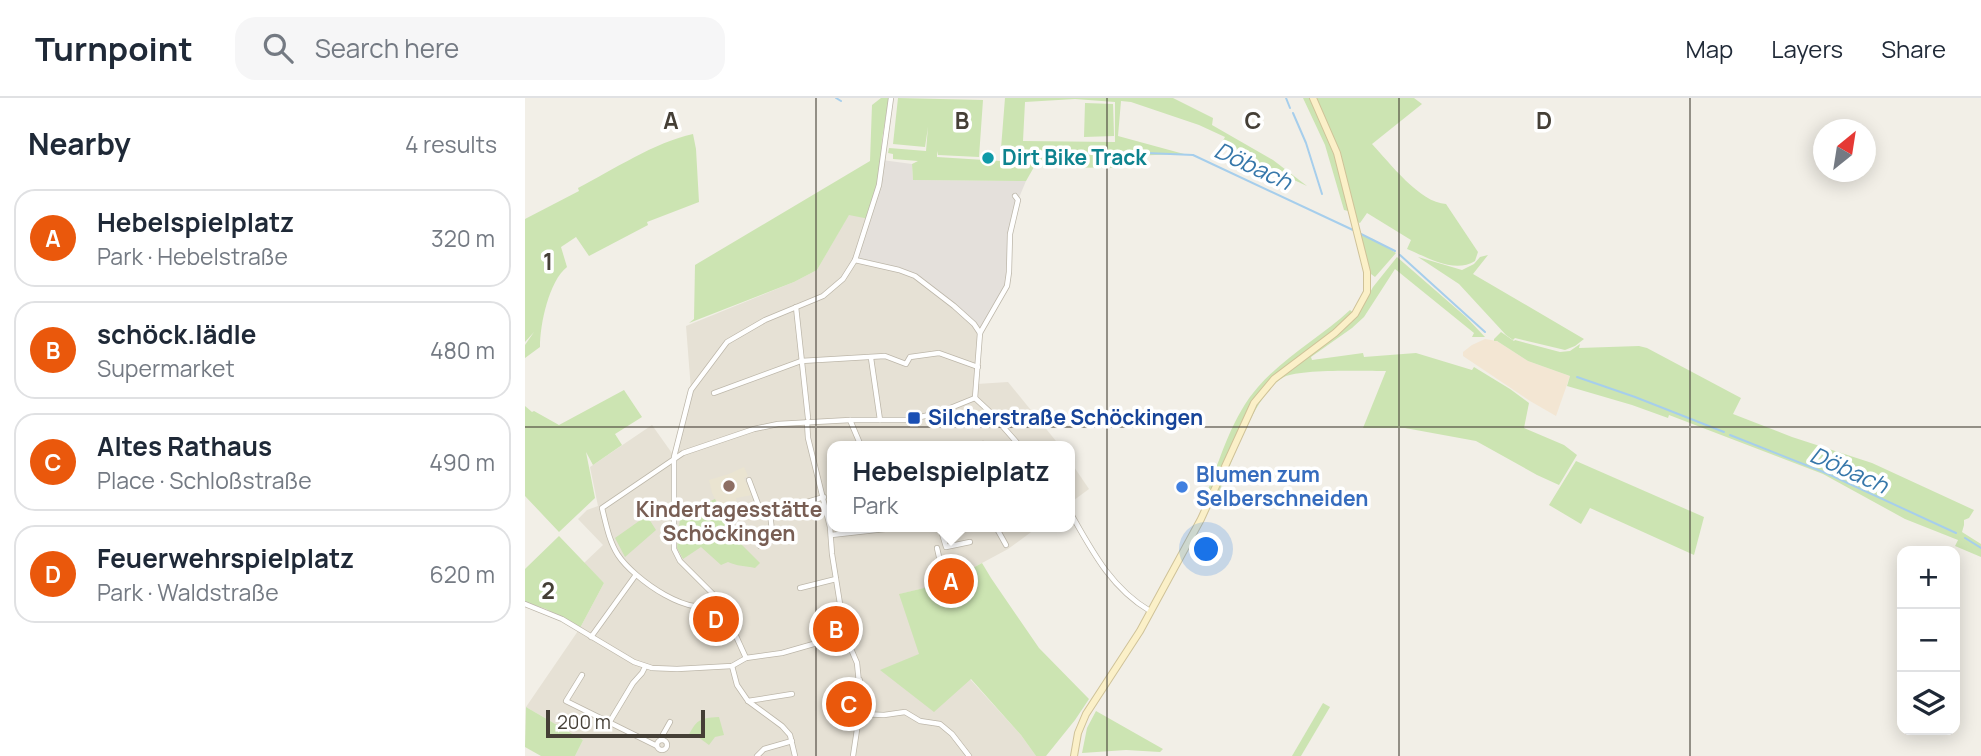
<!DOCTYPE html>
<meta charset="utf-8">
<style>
:root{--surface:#fff;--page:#f6f6f7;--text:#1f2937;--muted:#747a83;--line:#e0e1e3;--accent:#ea580c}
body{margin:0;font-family:Manrope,sans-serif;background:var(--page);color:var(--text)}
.controls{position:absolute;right:21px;bottom:21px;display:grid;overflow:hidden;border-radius:14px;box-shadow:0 4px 18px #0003}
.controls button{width:63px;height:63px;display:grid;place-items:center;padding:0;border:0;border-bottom:2px solid var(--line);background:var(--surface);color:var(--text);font:35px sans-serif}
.compass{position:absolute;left:1288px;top:21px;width:63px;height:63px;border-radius:50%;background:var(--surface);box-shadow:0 4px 18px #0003;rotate:30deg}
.scale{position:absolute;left:21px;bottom:18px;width:159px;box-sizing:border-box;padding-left:7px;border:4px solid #453f36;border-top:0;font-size:19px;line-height:24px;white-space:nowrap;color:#453f36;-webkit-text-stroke:5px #fff;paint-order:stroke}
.you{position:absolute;left:682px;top:452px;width:24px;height:24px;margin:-18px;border:5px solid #fff;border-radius:50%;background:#1a73e8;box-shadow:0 0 0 10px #1a73e833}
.badge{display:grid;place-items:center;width:46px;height:46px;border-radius:50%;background:var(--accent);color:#fff;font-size:23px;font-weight:700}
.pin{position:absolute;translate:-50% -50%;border:4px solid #fff;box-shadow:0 2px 7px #0006}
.popup{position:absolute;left:302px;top:343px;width:248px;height:91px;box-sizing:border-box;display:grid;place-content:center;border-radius:14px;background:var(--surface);filter:drop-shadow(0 2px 5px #0005);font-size:23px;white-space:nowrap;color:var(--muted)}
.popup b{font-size:26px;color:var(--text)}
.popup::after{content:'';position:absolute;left:50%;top:100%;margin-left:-14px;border:14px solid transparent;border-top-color:var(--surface)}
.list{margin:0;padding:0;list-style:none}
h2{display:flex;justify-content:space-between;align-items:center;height:91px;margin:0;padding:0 28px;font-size:30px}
h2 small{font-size:23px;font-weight:400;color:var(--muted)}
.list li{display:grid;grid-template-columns:46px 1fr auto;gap:21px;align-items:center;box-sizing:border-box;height:98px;margin:0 14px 14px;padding:0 14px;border:2px solid var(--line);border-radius:21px}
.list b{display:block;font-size:26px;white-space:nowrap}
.list p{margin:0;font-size:23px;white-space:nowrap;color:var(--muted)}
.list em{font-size:23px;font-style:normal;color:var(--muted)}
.icon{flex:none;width:38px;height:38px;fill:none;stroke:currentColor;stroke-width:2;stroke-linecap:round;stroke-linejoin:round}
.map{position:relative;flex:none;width:1456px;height:658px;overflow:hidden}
header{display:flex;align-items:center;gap:42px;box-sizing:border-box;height:98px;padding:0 35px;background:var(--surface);border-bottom:2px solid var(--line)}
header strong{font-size:33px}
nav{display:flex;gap:38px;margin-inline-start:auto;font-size:24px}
.search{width:490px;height:63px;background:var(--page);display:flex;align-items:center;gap:18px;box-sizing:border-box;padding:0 24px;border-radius:21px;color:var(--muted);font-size:26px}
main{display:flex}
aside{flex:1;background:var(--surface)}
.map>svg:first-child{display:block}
</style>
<header>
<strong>Turnpoint</strong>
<div class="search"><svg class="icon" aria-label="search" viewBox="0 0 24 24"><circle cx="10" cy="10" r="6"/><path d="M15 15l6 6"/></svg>Search here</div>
<nav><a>Map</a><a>Layers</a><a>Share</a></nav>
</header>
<main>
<aside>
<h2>Nearby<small>4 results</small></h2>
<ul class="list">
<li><span class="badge">A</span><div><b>Hebelspielplatz</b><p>Park · Hebelstraße</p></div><em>320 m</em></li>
<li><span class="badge">B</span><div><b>schöck.lädle</b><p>Supermarket</p></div><em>480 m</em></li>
<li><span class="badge">C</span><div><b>Altes Rathaus</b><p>Place · Schloßstraße</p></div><em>490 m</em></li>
<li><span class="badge">D</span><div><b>Feuerwehrspielplatz</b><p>Park · Waldstraße</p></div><em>620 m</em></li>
</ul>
</aside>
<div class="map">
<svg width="1456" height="658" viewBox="0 0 1456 658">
<rect width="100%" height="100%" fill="#f2efe7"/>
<g fill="#e6e1d5">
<path d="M324,116L344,121L390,178L412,194L455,235L452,286L483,284L535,348H307V429H513L483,451L420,485L375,496L445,581L496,637L511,658H50L58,642L1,609L55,530L79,485L59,465L78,447L53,421L62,412L73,408L65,369L127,327L149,358L166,292L161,228L269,184L292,172Z"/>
<path d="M545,363L564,391L545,405Z"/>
</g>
<path fill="#f3e6d3" d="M960,241L972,243L1003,263L1045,278L1031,318L1005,303L938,258V254L947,247Z"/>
<path fill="#e4e0db" d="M357,62L387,66L388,82L501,83L493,102L485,136L482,188L455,235L449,226L390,178L330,162Z"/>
<path fill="#eae4d1" d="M219,369L223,378L219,380L227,397L211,400L213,415L200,420L187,395L184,382L204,376Z"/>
<g fill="#cce4b2" fill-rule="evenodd">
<path d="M356,0H364L357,41L354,87L344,121L324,117L292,172L269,184L164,225L169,221L170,167L345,63L347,7Z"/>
<path d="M373,0L458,2L454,59L413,57L412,53V59L475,63L480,0H648L688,20L687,27L748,62L782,88L695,48L700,39L674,27L606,4L596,3L593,38L659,56L601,58L597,70L509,69L501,83L388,82L387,66L393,63L368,61V56L363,55L364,50L401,53L403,29L400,49L368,46ZM550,1L590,4V44L498,43L500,4Z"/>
<path d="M778,0H786L807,48L824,110L823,113L819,112L800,47Z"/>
<path d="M791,0H889L897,6L847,46C864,64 895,105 921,106L953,154L950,163C929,176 902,159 882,151L886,142L842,115L835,125L832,124Z"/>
<path d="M560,5L588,6L589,38L559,39Z"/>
<path d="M168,36L171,51L174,104L122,124L123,127L64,158L51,139L36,149L42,169C24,183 15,226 15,249L0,260V247L9,234L0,244V121L54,93L53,90C88,72 130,44 168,36Z"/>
<path d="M836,137L848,141L871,155L850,179L846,176Z"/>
<path d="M963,157L948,176L1059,241L1050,248L1040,252L990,240L988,242L981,237L934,186L893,159L937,172L949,166L955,159Z"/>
<path d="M872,159L941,219L960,239H947L949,235L870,171L839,219L827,230L786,259L787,262L838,255L839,259L891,255L947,272L949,269L985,291L1004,305L999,330L1039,347L1052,357L1034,387L1012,377L951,343L880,330H838L861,273C840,273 774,271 759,279C729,296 708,363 694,394L709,404L695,397L693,392L728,312L751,283L832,218L848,189Z"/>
<path d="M825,212L830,216L740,291L687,394L683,392C696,358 708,317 733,289C759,259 796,239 825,212Z"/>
<path d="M976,234L989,243L990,242L1035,254L1045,253L1055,246L1054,250L1114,248L1122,250L1216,300L1208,316L1267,339L1347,365L1449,412L1444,420L1439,422V427L1437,434L1456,446V459L1430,448L1433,442L1380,421L1298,376L1144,317L1143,320L1107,307L1042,288L1045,278L1003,263L972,243H969V241Z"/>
<path d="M99,292L117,319L90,336L97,347L68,367L61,354L70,400L34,434L0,398V308L7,314L9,313L34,327Z"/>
<path d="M1051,363L1179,419L1169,457L1065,410L1056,426L1024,407Z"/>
<path d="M190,401L200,420L204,418L213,443L235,465L230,470C221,468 211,468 203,464L196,467L176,449L158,461L152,450L155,420L184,419L183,404Z"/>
<path d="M134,409L136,412L124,421L131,432L100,459L90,440Z"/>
<path d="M34,438L79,485L55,530L21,511L0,504V471Z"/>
<path d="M457,465L466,480L514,550L564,601L550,622L521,658H511L496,637L446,581L409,614L355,572L394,556L374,496L420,485Z"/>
<path d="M798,605L805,609L776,658H767Z"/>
<path d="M1,609L58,642L50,658H16L0,649Z"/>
<path d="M571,613L638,651L635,654L601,652L557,655L562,630Z"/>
<path d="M194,619L199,637L190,639L184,647L173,639L162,640C172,622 173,620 194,619Z"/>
</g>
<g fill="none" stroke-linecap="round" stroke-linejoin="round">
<g stroke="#a6ceec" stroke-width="2">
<path d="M311,0L316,3"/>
<path d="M761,0L765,10"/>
<path d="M768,15L781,45L797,96"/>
<path d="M478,58L599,54L668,57L828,132"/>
<path d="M836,136L870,153"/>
<path d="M875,157L960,234"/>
<path d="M1052,279L1110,299L1199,334"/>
<path d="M1205,337L1301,375L1431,435"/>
<path d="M1440,440L1456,450"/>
</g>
<g stroke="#bdb7aa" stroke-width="6">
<g id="minor">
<path d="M330,162L374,172L390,178L429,208L449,226L455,235"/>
<path d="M271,209L283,320"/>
<path d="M346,260L355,322"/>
<path d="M189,295L276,263L360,258L381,266L385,259L414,255L453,269"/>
<path d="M450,300L455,235L482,188L484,174L485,136L493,102L490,98"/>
<path d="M450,300L465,314L495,348"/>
<path d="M325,322L336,348"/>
<path d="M282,324L283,340L305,429L307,456L320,537L332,565L336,605L328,658"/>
<path d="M456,348L458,346"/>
<path d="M224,382L236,414L245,415"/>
<path d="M545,414C567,453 586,490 625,513"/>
<path d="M415,429L421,449L445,444"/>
<path d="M471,429L481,447"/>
<path d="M306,437L378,429"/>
<path d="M235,448L248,442L245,415L299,399"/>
<path d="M412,450L419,481"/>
<path d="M275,490L311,481"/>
<path d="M195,503C169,525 108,480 93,457C84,443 81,426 77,410L158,355L229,331L253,326L325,322H382L413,315L450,300"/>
<path d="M0,506L37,521L109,564L127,570L152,571L207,568L221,560L257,555L320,537"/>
<path d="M66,539L110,478"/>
<path d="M221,560L195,503L155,463L149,451V359L166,292L202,244L240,222L298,198L318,181L330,162L354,87L366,0"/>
<path d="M207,568L212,587L223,603L257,628L265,637L270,658"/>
<path d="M57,577L41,603L132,648"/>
<path d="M315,585L335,582"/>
<path d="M223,603L267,596"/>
<path d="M335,616L359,617L380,614L395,623L415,626L427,636L444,658"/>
<path d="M84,625L108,585L117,575L120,569"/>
<circle cx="137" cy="647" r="5"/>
<path d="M136,642V640L145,624"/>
<path d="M232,658L239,651L267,643"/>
</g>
</g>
<g stroke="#cfc298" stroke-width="8">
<path id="secondary" d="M549,658L553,635L561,616L615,533L676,421L729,305L749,281L810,235L830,216L842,194V174L812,55L788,0"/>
</g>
<use href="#minor" stroke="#fff" stroke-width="4.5"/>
<use href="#secondary" stroke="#fbf0c8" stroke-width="6"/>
</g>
<path fill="none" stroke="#453f36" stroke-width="2" stroke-opacity="0.55" d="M291,0V658M582,0V658M874,0V658M1165,0V658M0,329H1456"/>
<circle fill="#0f9aa8" stroke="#fff" stroke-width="2.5" cx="463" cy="60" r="7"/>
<rect fill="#1a4fb4" stroke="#fff" stroke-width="2.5" x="382" y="313" width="14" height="14" rx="3.5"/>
<circle fill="#8d6e63" stroke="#fff" stroke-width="2.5" cx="204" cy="388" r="7"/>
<circle fill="#3f7fe0" stroke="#fff" stroke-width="2.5" cx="657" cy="389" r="7"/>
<g text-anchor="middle" stroke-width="7" stroke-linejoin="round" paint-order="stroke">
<g font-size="21" font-weight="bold" fill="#0d838f" stroke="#fff" text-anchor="start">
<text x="477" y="67">Dirt Bike Track</text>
</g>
<g font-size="21" font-weight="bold" fill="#164399" stroke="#fff" text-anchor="start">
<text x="403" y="327">Silcherstraße Schöckingen</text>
</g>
<g font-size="21" font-weight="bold" fill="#366cbe" stroke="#fff" text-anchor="start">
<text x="671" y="384">Blumen zum<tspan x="671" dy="24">Selberschneiden</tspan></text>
</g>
<g font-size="21" font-weight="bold" fill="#785e54" stroke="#fff">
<text x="204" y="419">Kindertagesstätte<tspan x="204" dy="24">Schöckingen</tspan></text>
</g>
<g font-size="23" font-style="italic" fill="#3677aa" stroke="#fff">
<text transform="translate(728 68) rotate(25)" y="8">Döbach</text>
<text transform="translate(1324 372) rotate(24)" y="8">Döbach</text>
</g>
</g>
<g font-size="23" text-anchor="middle" font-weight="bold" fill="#453f36" stroke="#fff" stroke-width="7" stroke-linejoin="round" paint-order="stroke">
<text x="146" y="31">A</text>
<text x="437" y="31">B</text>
<text x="728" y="31">C</text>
<text x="1019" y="31">D</text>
<text x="23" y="172">1</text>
<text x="23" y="501">2</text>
</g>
</svg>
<div class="controls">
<button>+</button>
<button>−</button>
<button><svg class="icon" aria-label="layers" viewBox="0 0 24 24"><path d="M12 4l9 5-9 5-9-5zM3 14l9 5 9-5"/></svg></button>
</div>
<svg class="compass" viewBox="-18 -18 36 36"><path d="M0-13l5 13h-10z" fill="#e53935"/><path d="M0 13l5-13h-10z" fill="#747a83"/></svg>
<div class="scale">200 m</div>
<div class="you"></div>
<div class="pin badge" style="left:426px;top:483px">A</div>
<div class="popup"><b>Hebelspielplatz</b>Park</div>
<div class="pin badge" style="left:311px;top:531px">B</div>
<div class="pin badge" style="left:324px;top:606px">C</div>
<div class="pin badge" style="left:191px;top:521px">D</div>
</div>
</main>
